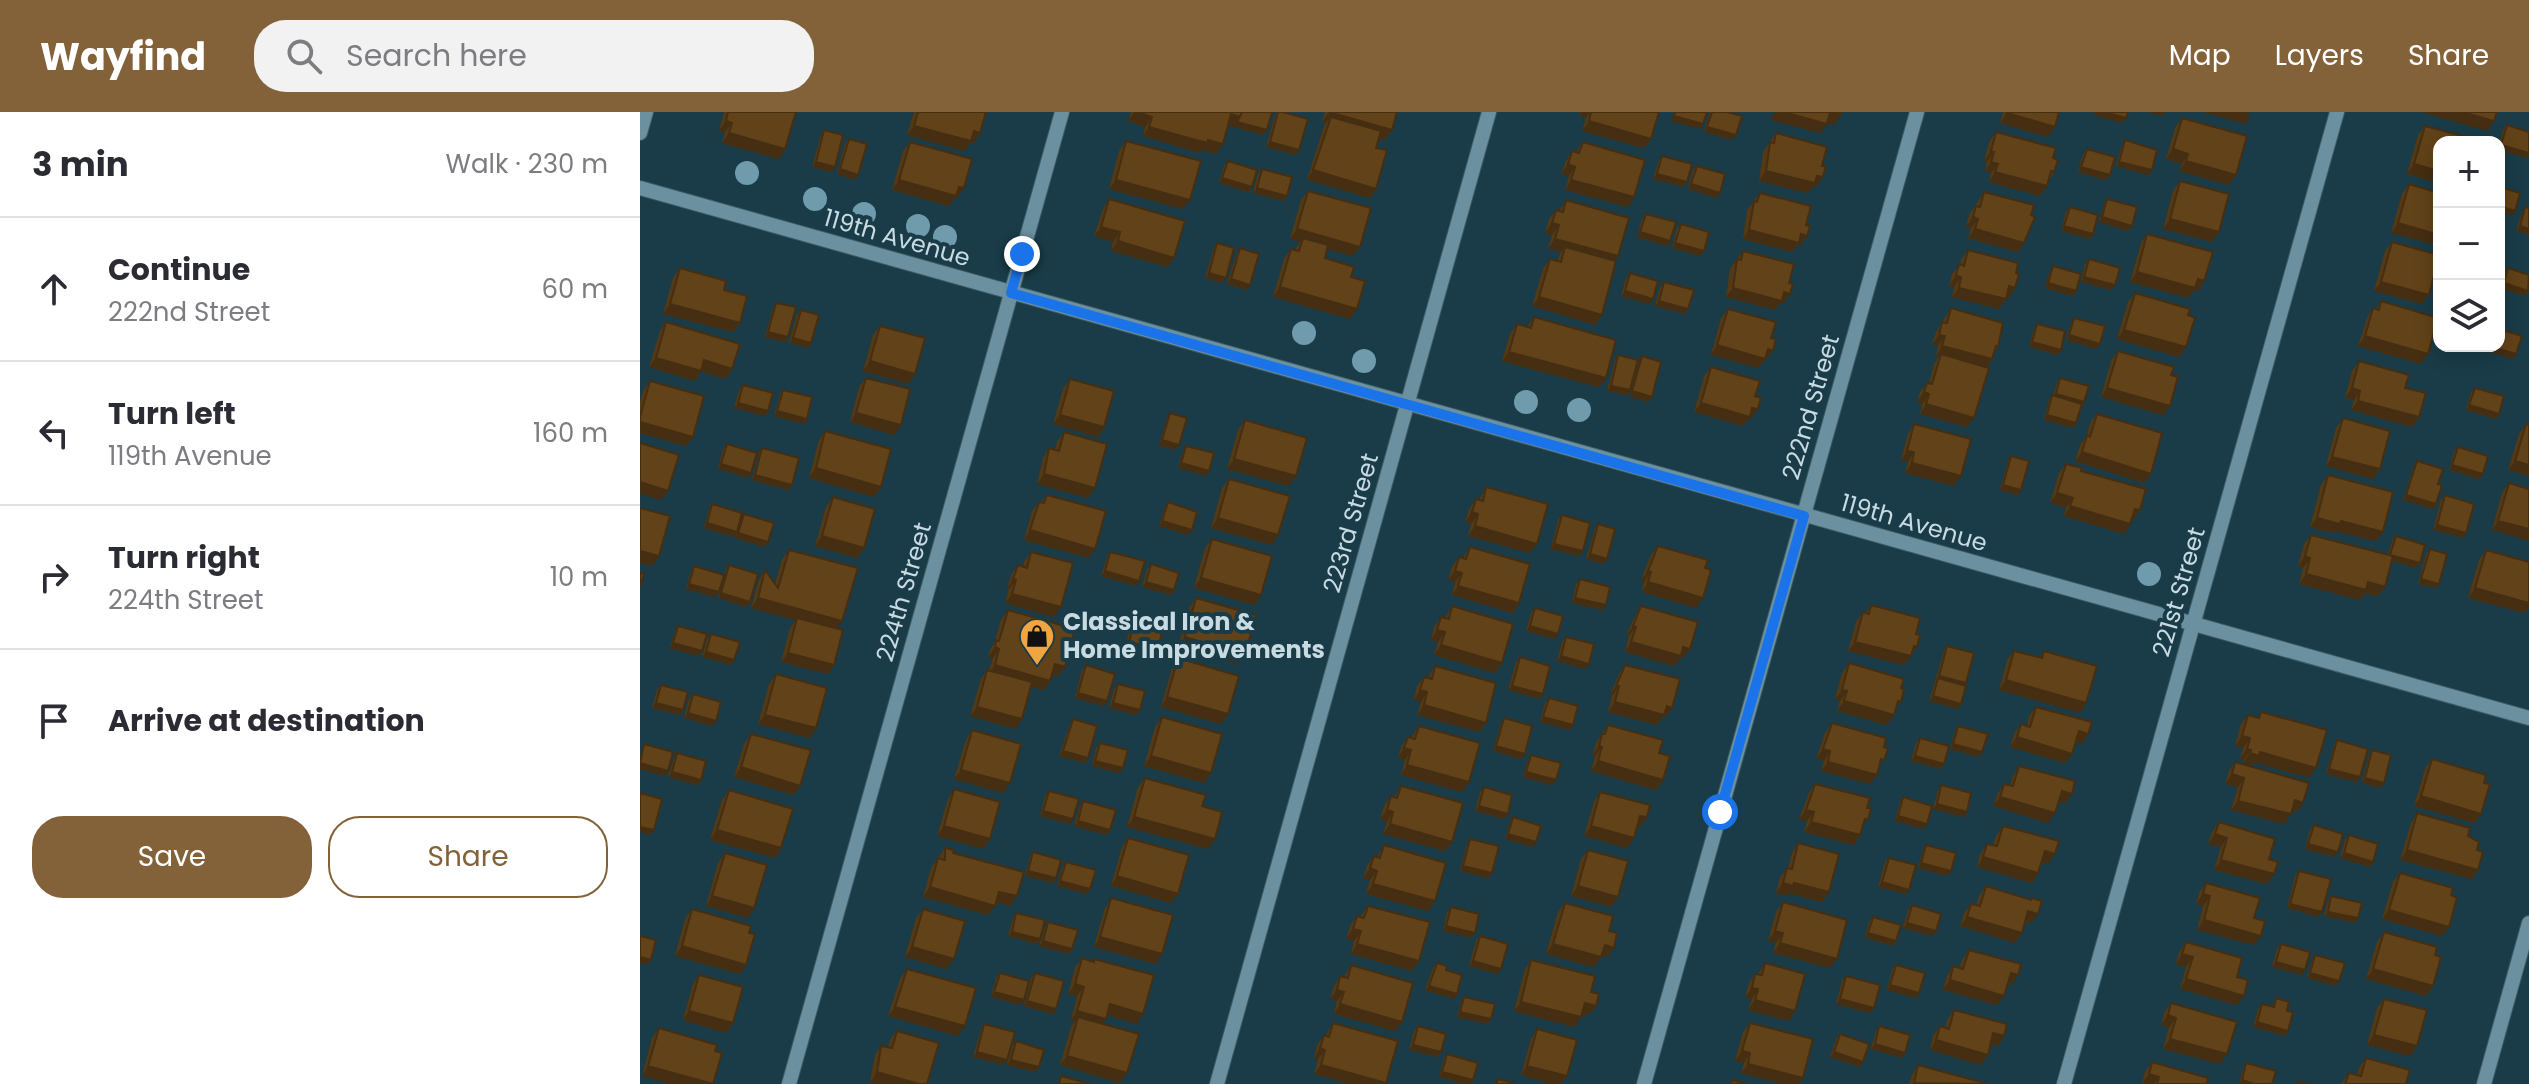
<!DOCTYPE html>
<meta charset="utf-8">
<style>
:root{--surface:#fff;--page:#f2f2f3;--text:#2b2b33;--muted:#7c7c81;--line:#e1e1e2;--accent:#846239}
body{margin:0;font-family:Poppins,sans-serif;background:var(--page);color:var(--text)}
.controls{position:absolute;right:24px;top:24px;display:grid;overflow:hidden;border-radius:16px;box-shadow:0 4px 20px #0003}
.controls button{width:72px;height:72px;display:grid;place-items:center;padding:0;border:0;border-bottom:2px solid var(--line);background:var(--surface);color:var(--text);font:40px sans-serif}
.stop{position:absolute;width:24px;height:24px;margin:-18px;border:6px solid #1a73e8;border-radius:50%;background:#fff}
.stop.end{background:#1a73e8;border-color:#fff;box-shadow:0 2px 8px #0008}
.list{margin:0;padding:0;list-style:none}
h2{display:flex;justify-content:space-between;align-items:center;height:104px;margin:0;padding:0 32px;font-size:34px}
h2 small{font-size:26px;font-weight:400;color:var(--muted)}
.list li{display:grid;grid-template-columns:52px 1fr auto;gap:24px;align-items:center;box-sizing:border-box;height:144px;padding:0 32px;border-top:2px solid var(--line)}
.list b{display:block;font-size:30px;white-space:nowrap}
.list p{margin:0;font-size:26px;white-space:nowrap;color:var(--muted)}
.list em{font-size:26px;font-style:normal;color:var(--muted)}
.actions{display:flex;gap:16px;padding:24px 32px}
.actions a{flex:1;padding:18px 0;border:2px solid var(--accent);border-radius:32px;text-align:center;font-size:28px;color:var(--accent)}
.actions .main{background:var(--accent);color:#fff}
.icon{flex:none;width:44px;height:44px;fill:none;stroke:currentColor;stroke-width:2;stroke-linecap:round;stroke-linejoin:round}
.map{position:relative;flex:none;width:1889px;height:972px;overflow:hidden}
header{display:flex;align-items:center;gap:48px;box-sizing:border-box;height:112px;padding:0 40px;background:var(--accent);color:#fff}
header strong{font-size:38px}
nav{display:flex;gap:44px;margin-inline-start:auto;font-size:28px}
.search{width:560px;height:72px;background:var(--page);display:flex;align-items:center;gap:20px;box-sizing:border-box;padding:0 28px;border-radius:32px;color:var(--muted);font-size:30px}
main{display:flex}
aside{flex:1;background:var(--surface)}
.map>svg:first-child{display:block}
</style>
<header>
<strong>Wayfind</strong>
<div class="search"><svg class="icon" aria-label="search" viewBox="0 0 24 24"><circle cx="10" cy="10" r="6"/><path d="M15 15l6 6"/></svg>Search here</div>
<nav><a>Map</a><a>Layers</a><a>Share</a></nav>
</header>
<main>
<aside>
<h2>3 min<small>Walk · 230 m</small></h2>
<ul class="list">
<li><svg class="icon" aria-label="ahead" viewBox="0 0 24 24"><path d="M12 20V5M6 11l6-6 6 6"/></svg><div><b>Continue</b><p>222nd Street</p></div><em>60 m</em></li>
<li><svg class="icon" aria-label="left" viewBox="0 0 24 24"><path d="M17 20v-9H6M10 6l-5 5 5 5"/></svg><div><b>Turn left</b><p>119th Avenue</p></div><em>160 m</em></li>
<li><svg class="icon" aria-label="right" viewBox="0 0 24 24"><path d="M7 20v-9h11M14 6l5 5-5 5"/></svg><div><b>Turn right</b><p>224th Street</p></div><em>10 m</em></li>
<li><svg class="icon" aria-label="arrive" viewBox="0 0 24 24"><path d="M6 21V4h12l-3 4 3 4H6"/></svg><div><b>Arrive at destination</b></div></li>
</ul>
<div class="actions"><a class="main">Save</a><a>Share</a></div>
</aside>
<div class="map">
<svg width="1889" height="972" viewBox="0 0 1889 972">
<rect width="100%" height="100%" fill="#193c48"/>
<g fill="none" stroke-linecap="round" stroke-linejoin="round">
<g stroke="#3c5a64" stroke-width="16">
<g id="minor">
<path d="M0,21L6,0"/>
<path d="M0,76L1889,606"/>
<path d="M149,972L422,0"/>
<path d="M577,972L849,0"/>
<path d="M1004,972L1277,0"/>
<path d="M1424,972L1697,0"/>
<path d="M1844,972L1889,811"/>
</g>
</g>
<use href="#minor" stroke="#6b909f" stroke-width="14"/>
</g>
<g fill="#6f9bac">
<circle cx="107" cy="61" r="12"/>
<circle cx="175" cy="87" r="12"/>
<circle cx="224" cy="102" r="12"/>
<circle cx="278" cy="114" r="12"/>
<circle cx="305" cy="125" r="12"/>
<circle cx="664" cy="221" r="12"/>
<circle cx="724" cy="249" r="12"/>
<circle cx="886" cy="290" r="12"/>
<circle cx="939" cy="298" r="12"/>
<circle cx="1509" cy="462" r="12"/>
</g>
<g fill="#543915">
<path d="M84,0H156L145,37L139,47L82,31L85,20L79,19Z"/>
<path d="M274,0H346L334,31L331,30L324,39L267,23Z"/>
<path d="M491,0H632L627,18L623,23L588,13L583,32L576,42L562,38L560,41L503,24L505,15L488,9Z"/>
<path d="M637,0H643L656,43L626,35L635,4Z"/>
<path d="M685,0H757L752,18L745,28L739,26L736,36V77L730,86L667,68L684,14L686,11L682,10Z"/>
<path d="M940,0H1019L1011,27L1004,36L942,19L946,6L939,3Z"/>
<path d="M1070,0H1087L1092,28L1064,20Z"/>
<path d="M1363,0H1419L1408,25L1360,11Z"/>
<path d="M1542,6L1596,63L1589,73L1539,59L1542,52L1526,47L1535,16Z"/>
<path d="M1867,13L1889,20V44L1887,46L1859,38V33L1863,18Z"/>
<path d="M1785,14L1799,30V71L1767,62L1778,23Z"/>
<path d="M184,18L195,55L191,60L172,55L181,23Z"/>
<path d="M1356,20L1413,46L1414,60L1400,84L1349,70L1351,61L1345,59L1347,50L1344,49L1349,30Z"/>
<path d="M1136,21L1176,75L1173,74L1168,81L1119,69L1123,40Z"/>
<path d="M209,27L218,63L215,68L197,62L205,32Z"/>
<path d="M1485,28L1508,63L1476,54L1482,33Z"/>
<path d="M486,29L543,97L469,77L479,39Z"/>
<path d="M270,30L317,86L315,85L309,94L252,78L263,39Z"/>
<path d="M943,30L994,85L988,95L925,78L929,64L921,62L926,49L932,39L936,40Z"/>
<path d="M1447,37L1470,63L1466,68L1438,60L1443,42Z"/>
<path d="M1022,44L1043,75L1013,67L1019,48Z"/>
<path d="M588,49L612,75L608,80L579,71L584,54Z"/>
<path d="M1057,54L1080,81L1076,86L1048,77L1053,58Z"/>
<path d="M622,57L647,84L643,89L613,81L618,62Z"/>
<path d="M1540,69L1579,120L1572,130L1523,117L1533,79Z"/>
<path d="M1769,72L1799,81L1751,121L1762,82Z"/>
<path d="M668,79L713,144L687,137L685,146L711,165L710,207L633,185L644,147L651,137L655,138L660,130L650,127L661,88Z"/>
<path d="M1344,80L1378,140L1328,126L1331,116L1326,115L1329,103Z"/>
<path d="M1120,81L1160,134L1157,133L1152,140L1103,127L1107,98Z"/>
<path d="M469,87L534,146L528,155L471,139L473,130L454,124L463,97Z"/>
<path d="M1467,87L1492,114L1488,119L1459,110L1464,92Z"/>
<path d="M926,88L975,149L962,203L955,213L892,194L903,157L910,147L917,149L921,140L908,136L912,123L905,121L909,107L916,98L919,99Z"/>
<path d="M1430,95L1453,122L1450,127L1421,119L1426,100Z"/>
<path d="M1885,95L1889,96V123L1876,119L1882,100Z"/>
<path d="M1006,102L1030,129L1027,134L997,125L1002,107Z"/>
<path d="M1041,112L1060,144L1032,136L1037,116Z"/>
<path d="M1507,122L1564,169L1558,179L1554,178L1548,186L1490,170L1501,131Z"/>
<path d="M1752,130L1782,192L1734,179L1745,139Z"/>
<path d="M577,131L582,171L565,166L574,136Z"/>
<path d="M600,136L610,173L607,178L587,172L597,141Z"/>
<path d="M1328,138L1369,186L1367,185L1359,197L1312,185L1314,175L1309,174L1312,162L1320,153L1321,148Z"/>
<path d="M1103,139L1149,171L1150,182L1143,192L1140,191L1135,198L1086,185L1090,157Z"/>
<path d="M1449,147L1471,178L1441,170L1445,152Z"/>
<path d="M1413,154L1436,179L1433,184L1405,176L1410,159Z"/>
<path d="M40,156L84,178L100,211L93,220L23,202L33,166Z"/>
<path d="M1868,156L1885,184L1860,176L1865,161Z"/>
<path d="M990,161L1009,192L981,184L986,166Z"/>
<path d="M1024,170L1048,197L1045,202L1015,194L1020,175Z"/>
<path d="M1495,181L1548,203L1546,235L1539,245L1477,227L1488,190Z"/>
<path d="M1741,189L1781,252L1718,234L1727,206L1733,196L1736,197Z"/>
<path d="M136,191L148,225L145,230L125,225L133,196Z"/>
<path d="M1311,196L1358,235L1354,240L1352,247L1347,255L1327,315L1280,302L1282,292L1277,290L1280,280L1287,271H1289L1294,252L1299,244H1296L1298,234L1292,232L1296,220Z"/>
<path d="M1088,197L1131,226L1133,239L1118,256L1071,243L1081,206Z"/>
<path d="M161,198L171,231L168,236L149,231L157,203Z"/>
<path d="M894,205L966,266L959,275L862,249L870,222L877,212L887,215Z"/>
<path d="M1434,206L1456,237L1426,228L1431,211Z"/>
<path d="M26,210L92,257L85,267L61,259L55,269L9,255L20,219Z"/>
<path d="M1397,212L1421,238L1417,243L1389,235L1394,217Z"/>
<path d="M240,214L275,262L268,272L223,259L233,223Z"/>
<path d="M1478,239L1531,263L1530,294L1523,303L1461,285L1471,249Z"/>
<path d="M978,243L987,283L967,279L975,248Z"/>
<path d="M1002,244L1012,285L1008,290L989,284L999,249Z"/>
<path d="M1719,249L1765,276L1779,305L1772,315L1711,298L1714,288L1705,286L1712,259Z"/>
<path d="M1071,255L1115,284L1111,307L1109,306L1103,314L1054,300L1064,264Z"/>
<path d="M226,266L254,323L210,310L219,275Z"/>
<path d="M1420,266L1444,290L1436,311L1433,316L1404,308L1409,288L1413,284L1417,271Z"/>
<path d="M430,267L464,315L458,325L413,312L423,277Z"/>
<path d="M10,269L53,325L46,334L0,321V290L3,279Z"/>
<path d="M103,273L128,299L125,304L94,296L99,278Z"/>
<path d="M1835,276L1859,302L1856,307L1826,298L1831,280Z"/>
<path d="M143,278L167,307L164,312L134,304L140,282Z"/>
<path d="M530,301L539,333L535,338L519,333L527,306Z"/>
<path d="M1457,302L1504,371L1435,349L1440,333L1447,323L1450,311Z"/>
<path d="M1703,306L1740,357L1733,367L1686,354L1696,316Z"/>
<path d="M605,308L649,374L587,357L598,318Z"/>
<path d="M1274,312L1314,374L1265,361L1268,350L1261,348L1268,322Z"/>
<path d="M1886,312L1889,313V364L1868,358L1879,322Z"/>
<path d="M185,319L241,375L234,385L169,366L179,328Z"/>
<path d="M424,320L455,376L448,386L397,372L403,346L409,336L415,338L417,330Z"/>
<path d="M87,332L111,361L108,366L78,357L83,337Z"/>
<path d="M546,334L566,364L538,356L543,339Z"/>
<path d="M1818,335L1843,362L1839,367L1809,358L1814,340Z"/>
<path d="M122,336L152,373L148,378L112,368L119,341Z"/>
<path d="M1371,344L1378,383L1360,378L1368,349Z"/>
<path d="M1777,349L1798,372L1796,392L1793,397L1763,388L1774,354Z"/>
<path d="M1426,352L1441,359L1500,398L1493,408H1492L1490,412L1484,422L1424,404L1426,396L1410,391L1419,361Z"/>
<path d="M1688,363L1736,429L1695,419L1693,421L1670,415L1681,373Z"/>
<path d="M589,367L632,433L571,416L582,376Z"/>
<path d="M1869,371L1889,377L1852,418L1862,381Z"/>
<path d="M846,375L890,441L828,424L831,412L825,410L829,397L836,387L839,388Z"/>
<path d="M407,383L449,446L384,428L392,399L399,390H401Z"/>
<path d="M1805,383L1826,421L1823,426L1793,418L1801,388Z"/>
<path d="M193,385L224,436L217,446L175,434L186,395Z"/>
<path d="M528,390L548,423L519,414L525,395Z"/>
<path d="M72,392L93,425L64,416L69,397Z"/>
<path d="M104,402L128,430L124,435L95,426L101,407Z"/>
<path d="M922,403L939,444L911,437L918,408Z"/>
<path d="M958,412L964,452L946,447L955,417Z"/>
<path d="M1671,423L1748,442L1752,429L1756,424L1776,456L1752,449L1738,484L1725,481L1720,488L1659,472L1663,456L1658,454L1664,432Z"/>
<path d="M572,427L615,493L554,476L565,436Z"/>
<path d="M1018,434L1056,496L1002,480L1004,470L1001,468L1011,443Z"/>
<path d="M830,435L879,491L873,501L812,483L815,470L808,468L812,455L819,445L823,446Z"/>
<path d="M1790,437L1799,472L1796,476L1778,472L1786,442Z"/>
<path d="M149,438L197,516L188,562L141,550L150,516L156,508L111,496L119,468L125,458L135,472L142,447Z"/>
<path d="M1846,438L1889,450V496H1888L1884,501L1828,486L1839,448Z"/>
<path d="M391,440L414,505L365,491L369,477H367L371,463L378,453L383,455L384,450Z"/>
<path d="M470,440L499,469L496,474L461,464L467,445Z"/>
<path d="M511,452L534,478L531,483L502,475L507,457Z"/>
<path d="M89,453L110,490L106,495L78,486L86,458Z"/>
<path d="M54,454L75,485L46,477L51,459Z"/>
<path d="M940,467L962,498L932,491L936,472Z"/>
<path d="M556,486L598,552L538,535L549,496Z"/>
<path d="M1231,493L1276,522L1277,535L1264,553L1208,539L1216,510L1223,500L1226,501Z"/>
<path d="M812,494L862,551L855,561L794,543L798,530L791,528L794,515L801,505L805,506Z"/>
<path d="M1001,494L1043,546H1040L1034,554L985,540L989,524H986L995,504Z"/>
<path d="M895,496L914,527L886,519L891,501Z"/>
<path d="M368,498L418,564L412,563L404,578L391,575L376,617L330,604L341,567L347,558H349L353,546L348,545L350,538L354,531L361,508Z"/>
<path d="M494,512L514,542L485,535L490,517Z"/>
<path d="M38,514L62,539L58,544L30,536L35,519Z"/>
<path d="M71,522L94,548L91,553L62,545L67,527Z"/>
<path d="M926,525L945,557L917,549L922,530Z"/>
<path d="M1307,534L1324,573L1318,597L1289,589L1304,539Z"/>
<path d="M1374,539L1399,546L1404,539L1446,591L1440,601L1359,578L1367,548Z"/>
<path d="M880,545L903,582L899,587L868,578L876,550Z"/>
<path d="M538,546L581,612L521,595L532,556Z"/>
<path d="M1209,551L1255,598L1254,603L1247,613L1197,599L1200,589L1195,587L1202,561Z"/>
<path d="M446,553L464,594L435,586L442,558Z"/>
<path d="M985,553L1032,596L1026,605L1023,604L1017,613L968,600L972,584L970,583L979,562Z"/>
<path d="M795,554L846,611L839,620L777,603L781,590L774,588L777,574L784,565L788,566Z"/>
<path d="M136,562L176,616L170,626L118,612L129,572Z"/>
<path d="M478,572L500,598L496,603L469,596L474,577Z"/>
<path d="M21,573L40,603L12,596L17,578Z"/>
<path d="M53,582L72,614L44,606L49,587Z"/>
<path d="M909,586L933,613L929,618L900,610L905,591Z"/>
<path d="M1396,595L1448,622L1442,632L1436,630L1425,651L1370,635L1374,622L1381,612L1387,614L1389,604Z"/>
<path d="M1621,600L1669,666L1614,650L1612,653L1603,651L1604,647H1600L1603,636L1595,634L1601,612L1608,603L1618,605Z"/>
<path d="M522,605L571,661L564,671L504,654L515,615Z"/>
<path d="M864,606L881,647L853,639L861,611Z"/>
<path d="M433,607L445,651L419,644L430,612Z"/>
<path d="M1192,611L1239,656L1230,672L1181,659L1184,649L1176,647L1185,621Z"/>
<path d="M968,613L1019,641L1023,668L1016,678L951,659L955,644H952L956,631Z"/>
<path d="M779,614L822,680L761,663L765,648L758,646L761,635L768,625L771,626Z"/>
<path d="M1318,614L1342,640L1339,645L1310,637L1315,619Z"/>
<path d="M332,618L363,681L314,667L326,628Z"/>
<path d="M111,622L154,683L94,665L104,632Z"/>
<path d="M1280,626L1304,652L1300,657L1271,649L1276,631Z"/>
<path d="M1697,628L1717,670L1686,662L1694,633Z"/>
<path d="M460,631L480,661L452,654L456,636Z"/>
<path d="M1732,638L1740,676L1722,671L1729,643Z"/>
<path d="M37,641L61,668L57,673L28,665L34,646Z"/>
<path d="M891,643L912,673L883,665L888,648Z"/>
<path d="M1792,647L1844,671L1841,702L1834,711L1774,694L1785,657Z"/>
<path d="M1595,650L1657,700L1652,699L1644,712L1591,698L1598,675L1585,672L1589,659Z"/>
<path d="M1379,654L1425,691L1418,689L1408,711L1353,694L1358,681L1364,672L1370,673L1373,664Z"/>
<path d="M505,666L562,694L575,727L568,737L487,715L498,675Z"/>
<path d="M1175,672L1227,696L1220,723L1214,733L1164,720L1167,709L1159,707L1169,681Z"/>
<path d="M1301,673L1327,700L1323,705L1293,697L1298,678Z"/>
<path d="M761,674L812,730L805,739L743,722L747,710L740,707L744,694L751,684L754,685Z"/>
<path d="M844,675L864,707L835,699L840,680Z"/>
<path d="M314,677L350,727L343,737L297,724L308,687Z"/>
<path d="M89,678L141,736L135,746L70,728L82,688Z"/>
<path d="M409,679L430,712L400,704L405,684Z"/>
<path d="M960,680L1007,705L1000,715L997,714L994,726L987,736L944,724L954,690Z"/>
<path d="M1263,685L1287,712L1283,717L1255,709L1260,690Z"/>
<path d="M443,689L467,723L434,714L440,694Z"/>
<path d="M1777,701L1828,724L1837,738L1838,758L1832,767L1760,748L1771,711Z"/>
<path d="M873,705L893,735L865,727L870,710Z"/>
<path d="M1579,710L1629,747L1634,762L1627,772L1574,758L1581,735L1568,732L1572,720Z"/>
<path d="M1674,713L1694,745L1665,737L1670,718Z"/>
<path d="M1363,714L1408,752L1402,750L1398,761L1392,771L1337,755L1340,742L1347,732L1353,733L1356,724Z"/>
<path d="M1709,723L1730,755L1700,746L1705,728Z"/>
<path d="M488,726L538,782L531,791L471,774L482,735Z"/>
<path d="M830,727L852,761L848,766L820,759L827,732Z"/>
<path d="M1158,731L1182,790L1148,781L1147,784L1136,781L1140,765L1148,756L1152,741Z"/>
<path d="M744,733L795,789L788,799L726,782L730,768L723,766L727,754L734,744L737,745Z"/>
<path d="M1286,733L1307,764L1278,756L1283,738Z"/>
<path d="M305,736L377,784L370,794L356,790L348,803L283,785L291,756Z"/>
<path d="M948,738L971,795L931,784L941,747Z"/>
<path d="M393,740L416,766L413,771L385,764L390,745Z"/>
<path d="M85,741L108,806L66,794L78,751Z"/>
<path d="M1249,746L1269,778L1266,782L1238,775L1245,750Z"/>
<path d="M426,750L450,777L447,782L417,774L422,755Z"/>
<path d="M1659,759L1678,805L1647,796L1655,764Z"/>
<path d="M1760,761L1811,783L1802,824L1742,807L1753,770Z"/>
<path d="M1566,771L1614,806V833L1557,818L1563,794L1556,792L1559,781Z"/>
<path d="M1346,774L1391,811L1385,810L1382,821L1375,831L1320,814L1324,801L1331,792L1336,793L1339,784Z"/>
<path d="M1691,784L1718,806L1715,811L1684,804L1688,789Z"/>
<path d="M471,786L516,852L454,835L465,796Z"/>
<path d="M1143,790L1190,856L1133,841L1136,831L1128,829L1136,800Z"/>
<path d="M925,791L969,819L967,845L961,844L954,855L906,842L918,800Z"/>
<path d="M1272,793L1292,824L1263,816L1268,798Z"/>
<path d="M728,794L779,849L772,859L711,842L714,829L706,827L710,814L717,804L720,805Z"/>
<path d="M811,795L835,821L831,826L803,819L807,800Z"/>
<path d="M52,797L100,862L35,844L45,807Z"/>
<path d="M283,797L307,857L265,845L276,806Z"/>
<path d="M376,801L400,827L397,832L368,824L373,806Z"/>
<path d="M1233,805L1256,829L1253,834L1225,826L1229,810Z"/>
<path d="M408,810L432,837L429,842L399,834L405,815Z"/>
<path d="M1744,820L1795,843L1793,874L1786,884L1726,867L1737,830Z"/>
<path d="M840,824L857,862L829,854L836,829Z"/>
<path d="M1546,830L1597,865L1604,884L1597,893L1540,877L1546,855L1536,852L1539,840Z"/>
<path d="M1641,832L1665,858L1662,863L1632,855L1637,837Z"/>
<path d="M1329,838L1372,873L1367,871L1364,884L1357,893L1303,878L1307,864L1313,854L1319,856L1322,848Z"/>
<path d="M1675,843L1696,874L1667,866L1672,848Z"/>
<path d="M442,846L453,849L454,847L497,912L467,903L462,912L480,971L420,953L431,915L435,910L431,908L437,884L428,882L435,856Z"/>
<path d="M891,848L951,880L956,894L949,903L942,902L934,915L874,899L885,857Z"/>
<path d="M797,851L806,858L817,882L814,887L785,878L793,856Z"/>
<path d="M1125,851L1149,909L1108,898L1112,887L1105,885L1109,871L1115,862H1118Z"/>
<path d="M711,853L762,910L755,919L694,902L697,889L690,887L694,874L700,864L704,865Z"/>
<path d="M1256,853L1279,881L1276,886L1247,878L1252,858Z"/>
<path d="M267,857L318,924L248,904L260,867Z"/>
<path d="M360,861L384,888L380,893L351,885L356,866Z"/>
<path d="M395,861L416,897L413,902L384,894L391,866Z"/>
<path d="M59,863L93,911L86,921L43,908L53,872Z"/>
<path d="M1206,864L1230,901L1196,892L1202,869Z"/>
<path d="M824,885L851,907L847,912L817,905L821,890Z"/>
<path d="M1636,886L1647,899L1648,919L1645,924L1613,915L1618,897L1622,892L1632,894Z"/>
<path d="M1744,887L1777,934L1770,944L1727,933L1737,896Z"/>
<path d="M1531,891L1580,952L1523,937L1529,915L1521,913L1524,901Z"/>
<path d="M1314,898L1364,924L1358,934L1351,932L1341,953L1290,938L1293,924L1300,914L1305,916L1307,908Z"/>
<path d="M693,911L746,971V972H709L674,962L678,947L674,946L677,933L684,923H686Z"/>
<path d="M1110,911L1163,966L1159,972H1143L1101,961L1104,951L1095,949L1103,920Z"/>
<path d="M344,912L367,948L363,953L333,945L341,917Z"/>
<path d="M778,914L801,940L798,945L769,938L774,919Z"/>
<path d="M1239,914L1265,941L1262,946L1231,937L1236,919Z"/>
<path d="M19,916L77,933L2,964L12,926Z"/>
<path d="M897,917L921,972H912L881,963L891,927Z"/>
<path d="M257,919L287,972H238L230,970L235,943L241,934L248,935L250,928Z"/>
<path d="M1200,922L1220,955L1190,945L1196,927Z"/>
<path d="M376,929L395,960L367,953L372,934Z"/>
<path d="M807,942L833,968L831,972H825L799,965L804,947Z"/>
<path d="M1726,946L1766,972H1701L1709,961L1717,963L1719,956Z"/>
<path d="M1512,950L1567,972H1502L1505,960Z"/>
<path d="M1606,951L1632,972H1599L1603,956Z"/>
<path d="M1278,953L1348,972H1269L1272,963Z"/>
</g>
<g fill="#452e11">
<path d="M494,0H498L512,5L505,15L488,9Z"/>
<path d="M689,0L752,18L745,28L688,12L691,5L686,11L682,10Z"/>
<path d="M941,0H950L946,6L939,3Z"/>
<path d="M1135,0H1143L1187,12L1180,21L1130,8Z"/>
<path d="M1190,0L1201,3L1194,13L1183,10Z"/>
<path d="M1455,0H1464L1486,6L1482,11L1453,3Z"/>
<path d="M1508,0H1525L1522,4Z"/>
<path d="M1563,0H1604L1611,2L1605,12Z"/>
<path d="M1785,0H1822L1854,9L1847,19L1784,1Z"/>
<path d="M1367,1L1415,15L1408,25L1360,11Z"/>
<path d="M591,2L600,5L627,18L623,23L584,12Z"/>
<path d="M1034,4L1063,12L1060,17L1030,9Z"/>
<path d="M86,9L92,11L85,20L79,19Z"/>
<path d="M949,9L1011,27L1004,36L942,19Z"/>
<path d="M274,14L334,19L340,21L334,31L331,30L324,39L267,23Z"/>
<path d="M509,15L568,28L583,32L576,42L562,38L560,41L503,24Z"/>
<path d="M1067,15L1096,23L1092,28L1064,20Z"/>
<path d="M89,21L145,37L139,47L82,31Z"/>
<path d="M630,30L659,38L656,43L626,35Z"/>
<path d="M1861,33L1889,41V44L1887,46L1859,38Z"/>
<path d="M1533,37L1548,42L1542,52L1526,47Z"/>
<path d="M1351,39L1354,40L1347,50L1344,49Z"/>
<path d="M1546,49L1596,63L1589,73L1539,59Z"/>
<path d="M176,50L195,55L191,60L172,55Z"/>
<path d="M1351,50L1358,52L1351,61L1345,59Z"/>
<path d="M1479,50L1512,58L1508,63L1476,54Z"/>
<path d="M928,52L935,55L929,64L921,62Z"/>
<path d="M1774,52L1799,59V71L1767,62Z"/>
<path d="M1441,55L1470,63L1466,68L1438,60Z"/>
<path d="M200,57L218,63L215,68L197,62Z"/>
<path d="M673,58L736,77L730,86L667,68Z"/>
<path d="M1126,59L1183,65L1176,75L1173,74L1168,81L1119,69Z"/>
<path d="M1355,60L1407,74L1400,84L1349,70Z"/>
<path d="M1017,62L1047,70L1043,75L1013,67Z"/>
<path d="M582,66L612,75L608,80L579,71Z"/>
<path d="M259,68L319,75L324,76L317,86L315,85L309,94L252,78Z"/>
<path d="M476,68L550,88L543,97L469,77Z"/>
<path d="M931,68L994,85L988,95L925,78Z"/>
<path d="M1051,72L1080,81L1076,86L1048,77Z"/>
<path d="M617,76L647,84L643,89L613,81Z"/>
<path d="M1859,94L1875,99L1872,104L1859,100Z"/>
<path d="M1333,105L1338,107L1331,116L1326,115Z"/>
<path d="M1462,105L1492,114L1488,119L1459,110Z"/>
<path d="M1530,107L1579,120L1572,130L1523,117Z"/>
<path d="M912,111L919,113L912,123L905,121Z"/>
<path d="M1758,111L1799,123V134L1751,121Z"/>
<path d="M1424,114L1453,122L1450,127L1421,119Z"/>
<path d="M1880,114L1889,117V123L1876,119Z"/>
<path d="M461,115L480,120L473,130L454,124Z"/>
<path d="M657,117L720,135L713,144L661,130L663,126L660,130L650,127Z"/>
<path d="M1335,117L1384,131L1378,140L1328,126Z"/>
<path d="M1109,118L1161,122L1167,124L1160,134L1157,133L1152,140L1103,127Z"/>
<path d="M1000,120L1030,129L1027,134L997,125Z"/>
<path d="M915,127L978,144L971,154L925,135L921,140L908,136Z"/>
<path d="M478,129L534,146L528,155L471,139Z"/>
<path d="M1035,131L1064,139L1060,144L1032,136Z"/>
<path d="M1497,160L1558,167L1564,169L1558,179L1554,178L1548,186L1490,170Z"/>
<path d="M569,161L586,166L582,171L565,166Z"/>
<path d="M1316,164L1321,165L1314,175L1309,174Z"/>
<path d="M1444,165L1475,173L1471,178L1441,170Z"/>
<path d="M591,167L610,173L607,178L587,172Z"/>
<path d="M1741,170L1789,183L1782,192L1734,179Z"/>
<path d="M1408,171L1436,179L1433,184L1405,176Z"/>
<path d="M1864,171L1888,179L1885,184L1860,176Z"/>
<path d="M1369,174L1375,176L1369,186L1362,184Z"/>
<path d="M640,175L717,197L710,207L633,185Z"/>
<path d="M1093,176L1144,180L1150,182L1143,192L1140,191L1135,198L1086,185Z"/>
<path d="M1319,176L1366,187L1359,197L1312,185Z"/>
<path d="M985,179L1013,187L1009,192L981,184Z"/>
<path d="M899,185L962,203L955,213L892,194Z"/>
<path d="M1019,189L1048,197L1045,202L1015,194Z"/>
<path d="M30,192L100,211L93,220L23,202Z"/>
<path d="M1484,218L1546,235L1539,245L1477,227Z"/>
<path d="M128,220L148,225L145,230L125,225Z"/>
<path d="M1299,223L1305,224L1298,234L1292,232Z"/>
<path d="M1429,223L1460,232L1456,237L1426,228Z"/>
<path d="M1725,224L1788,242L1781,252L1718,234Z"/>
<path d="M153,226L171,231L168,236L149,231Z"/>
<path d="M1392,230L1421,238L1417,243L1389,235Z"/>
<path d="M1077,233L1128,237L1133,239L1118,256L1071,243Z"/>
<path d="M1302,234L1352,247L1345,257L1301,242L1299,244H1296Z"/>
<path d="M1846,234H1848L1876,242L1873,247L1843,238Z"/>
<path d="M869,240L966,266L959,275L862,249Z"/>
<path d="M16,246L64,248L92,257L85,267L61,259L55,269L9,255Z"/>
<path d="M230,249L275,262L268,272L223,259Z"/>
<path d="M971,274L990,278L987,283L967,279Z"/>
<path d="M1467,276L1530,294L1523,303L1461,285Z"/>
<path d="M1712,276L1720,279L1714,288L1705,286Z"/>
<path d="M992,279L1012,285L1008,290L989,284Z"/>
<path d="M1284,280L1289,282L1282,292L1277,290Z"/>
<path d="M1416,282L1444,290L1440,295L1412,287Z"/>
<path d="M1718,289L1779,305L1772,315L1711,298Z"/>
<path d="M98,291L128,299L125,304L94,296Z"/>
<path d="M1061,291L1118,297L1111,307L1109,306L1103,314L1054,300Z"/>
<path d="M1286,292L1334,306L1327,315L1280,302Z"/>
<path d="M1829,293L1859,302L1856,307L1826,298Z"/>
<path d="M137,299L167,307L164,312L134,304Z"/>
<path d="M216,301L261,313L254,323L210,310Z"/>
<path d="M420,303L464,315L458,325L413,312Z"/>
<path d="M1407,303L1436,311L1433,316L1404,308Z"/>
<path d="M0,310L53,325L46,334L0,321Z"/>
<path d="M522,328L539,333L535,338L519,333Z"/>
<path d="M1267,339L1274,340L1268,350L1261,348Z"/>
<path d="M1442,340L1511,362L1504,371L1435,349Z"/>
<path d="M1692,345L1740,357L1733,367L1686,354Z"/>
<path d="M594,347L656,364L649,374L587,357Z"/>
<path d="M1875,349L1889,353V364L1868,358Z"/>
<path d="M541,351L569,359L566,364L538,356Z"/>
<path d="M1272,351L1321,364L1314,374L1265,361Z"/>
<path d="M81,352L111,361L108,366L78,357Z"/>
<path d="M1812,353L1843,362L1839,367L1809,358Z"/>
<path d="M176,356L241,375L234,385L169,366Z"/>
<path d="M404,362L455,376L448,386L397,372Z"/>
<path d="M115,363L152,373L148,378L112,368Z"/>
<path d="M0,370L28,379L21,388L0,382Z"/>
<path d="M1363,373L1381,378L1378,383L1360,378Z"/>
<path d="M1417,381L1433,386L1426,396L1410,391Z"/>
<path d="M1766,383L1796,392L1793,397L1763,388Z"/>
<path d="M1430,394L1490,412L1484,422L1424,404Z"/>
<path d="M1495,397L1500,398L1493,408L1488,406Z"/>
<path d="M832,400L838,402L831,412L825,410Z"/>
<path d="M578,406L638,423L632,433L571,416Z"/>
<path d="M1677,406L1701,409L1743,420L1736,429L1695,419L1693,421L1670,415Z"/>
<path d="M522,409L552,418L548,423L519,414Z"/>
<path d="M1858,409L1889,417V429L1852,418Z"/>
<path d="M67,411L97,420L93,425L64,416Z"/>
<path d="M1797,413L1826,421L1823,426L1793,418Z"/>
<path d="M835,414L897,432L890,441L828,424Z"/>
<path d="M390,418L455,437L449,446L384,428Z"/>
<path d="M98,421L128,430L124,435L95,426Z"/>
<path d="M182,424L224,436L217,446L175,434Z"/>
<path d="M914,432L943,439L939,444L911,437Z"/>
<path d="M0,439L19,444L12,454L0,451Z"/>
<path d="M950,442L967,447L964,452L946,447Z"/>
<path d="M1750,443L1780,451L1776,456L1747,447Z"/>
<path d="M1665,444L1670,446L1663,456L1658,454Z"/>
<path d="M465,459L499,469L496,474L461,464Z"/>
<path d="M815,459L822,461L815,470L808,468Z"/>
<path d="M1008,459L1011,460L1004,470L1001,468Z"/>
<path d="M1666,462L1728,470L1745,475L1738,484L1725,481L1720,488L1659,472Z"/>
<path d="M561,466L621,483L615,493L554,476Z"/>
<path d="M373,467L376,468L369,477H367Z"/>
<path d="M1781,467L1799,472L1796,476L1778,472Z"/>
<path d="M506,470L534,478L531,483L502,475Z"/>
<path d="M1008,470L1063,486L1056,496L1002,480Z"/>
<path d="M49,472L79,480L75,485L46,477Z"/>
<path d="M818,474L879,491L873,501L812,483Z"/>
<path d="M1835,476L1889,491V496H1888L1884,501L1828,486Z"/>
<path d="M81,481L110,490L106,495L78,486Z"/>
<path d="M372,482L421,495L414,505L365,491Z"/>
<path d="M118,486L202,509L195,519L111,496Z"/>
<path d="M935,486L966,493L962,498L932,491Z"/>
<path d="M890,514L918,522L914,527L886,519Z"/>
<path d="M993,514L996,515L989,524H986Z"/>
<path d="M797,518L805,520L798,530L791,528Z"/>
<path d="M545,525L605,543L598,552L538,535Z"/>
<path d="M489,530L518,537L514,542L485,535Z"/>
<path d="M991,530L1043,535L1050,537L1043,546H1040L1034,554L985,540Z"/>
<path d="M1215,530L1274,534L1277,535L1264,553L1208,539Z"/>
<path d="M33,531L62,539L58,544L30,536Z"/>
<path d="M801,533L862,551L855,561L794,543Z"/>
<path d="M355,535L359,537L353,546L348,545Z"/>
<path d="M66,540L94,548L91,553L62,545Z"/>
<path d="M148,541L194,553L188,562L141,550Z"/>
<path d="M921,544L949,552L945,557L917,549Z"/>
<path d="M415,552L425,555L418,564L408,562Z"/>
<path d="M355,553L410,569L404,578L348,563Z"/>
<path d="M1299,564L1326,571L1323,576L1298,566L1296,569Z"/>
<path d="M1366,568L1446,591L1440,601L1359,578Z"/>
<path d="M872,574L903,582L899,587L868,578Z"/>
<path d="M976,574H979L972,584L970,583Z"/>
<path d="M780,578L787,580L781,590L774,588Z"/>
<path d="M1202,578L1207,579L1200,589L1195,587Z"/>
<path d="M438,581L467,589L464,594L435,586Z"/>
<path d="M1293,584L1321,592L1318,597L1289,589Z"/>
<path d="M527,585L588,602L581,612L521,595Z"/>
<path d="M1204,589L1254,603L1247,613L1197,599Z"/>
<path d="M975,590L1027,594L1032,596L1026,605L1023,604L1017,613L968,600Z"/>
<path d="M16,591L43,598L40,603L12,596Z"/>
<path d="M473,591L500,598L496,603L469,596Z"/>
<path d="M784,593L846,611L839,620L777,603Z"/>
<path d="M337,595L382,607L376,617L330,604Z"/>
<path d="M48,601L76,609L72,614L44,606Z"/>
<path d="M125,603L176,616L170,626L118,612Z"/>
<path d="M903,605L933,613L929,618L900,610Z"/>
<path d="M1439,619L1448,622L1442,632L1432,629Z"/>
<path d="M1602,624L1610,626L1603,636L1595,634Z"/>
<path d="M1377,625L1432,642L1425,651L1370,635Z"/>
<path d="M1313,632L1342,640L1339,645L1310,637Z"/>
<path d="M856,634L885,642L881,647L853,639Z"/>
<path d="M959,634L962,635L955,644H952Z"/>
<path d="M764,636L771,638L765,648L758,646Z"/>
<path d="M1183,637L1190,639L1184,649L1176,647Z"/>
<path d="M1607,637L1611,638L1604,647H1600Z"/>
<path d="M423,639L448,646L445,651L419,644Z"/>
<path d="M1620,640L1676,656L1669,666L1614,650L1612,653L1603,651L1610,641Z"/>
<path d="M511,644L571,661L564,671L504,654Z"/>
<path d="M1275,644L1304,652L1300,657L1271,649Z"/>
<path d="M455,649L483,656L480,661L452,654Z"/>
<path d="M958,649L1023,668L1016,678L951,659Z"/>
<path d="M1188,650L1237,663L1230,672L1181,659Z"/>
<path d="M0,651L28,659L24,664L0,657Z"/>
<path d="M767,653L829,670L822,680L761,663Z"/>
<path d="M101,655L160,674L154,683L94,665Z"/>
<path d="M1689,657L1720,665L1717,670L1686,662Z"/>
<path d="M321,658L370,671L363,681L314,667Z"/>
<path d="M32,660L61,668L57,673L28,665Z"/>
<path d="M886,660L916,668L912,673L883,665Z"/>
<path d="M1592,662L1604,666L1598,675L1585,672Z"/>
<path d="M1725,666L1744,671L1740,676L1722,671Z"/>
<path d="M1422,679L1432,682L1425,691L1415,688Z"/>
<path d="M1781,684L1841,702L1834,711L1774,694Z"/>
<path d="M1360,685L1415,701L1408,711L1353,694Z"/>
<path d="M1655,688L1663,691L1657,700L1648,698Z"/>
<path d="M1598,689L1651,702L1644,712L1591,698Z"/>
<path d="M1297,692L1327,700L1323,705L1293,697Z"/>
<path d="M839,694L868,702L864,707L835,699Z"/>
<path d="M747,698L753,700L747,710L740,707Z"/>
<path d="M1166,698L1174,700L1167,709L1159,707Z"/>
<path d="M403,699L433,707L430,712L400,704Z"/>
<path d="M1000,704L1007,705L1000,715L993,713Z"/>
<path d="M1258,704L1287,712L1283,717L1255,709Z"/>
<path d="M494,705L575,727L568,737L487,715Z"/>
<path d="M438,709L470,718L467,723L434,714Z"/>
<path d="M1171,710L1220,723L1214,733L1164,720Z"/>
<path d="M750,712L812,730L805,739L743,722Z"/>
<path d="M304,714L350,727L343,737L297,724Z"/>
<path d="M951,714L994,726L987,736L944,724Z"/>
<path d="M0,715L14,718L10,723L0,720Z"/>
<path d="M77,718L141,736L135,746L70,728Z"/>
<path d="M868,722L896,730L893,735L865,727Z"/>
<path d="M1575,722L1587,726L1581,735L1568,732Z"/>
<path d="M1668,732L1698,740L1694,745L1665,737Z"/>
<path d="M1767,738L1838,758L1832,767L1760,748Z"/>
<path d="M1405,739L1415,742L1408,752L1398,749Z"/>
<path d="M1704,741L1733,750L1730,755L1700,746Z"/>
<path d="M1343,745L1398,761L1392,771L1337,755Z"/>
<path d="M1581,748L1634,762L1627,772L1574,758Z"/>
<path d="M1281,751L1311,759L1307,764L1278,756Z"/>
<path d="M823,754L852,761L848,766L820,759Z"/>
<path d="M730,756L737,759L730,768L723,766Z"/>
<path d="M388,759L416,766L413,771L385,764Z"/>
<path d="M477,764L538,782L531,791L471,774Z"/>
<path d="M420,769L450,777L447,782L417,774Z"/>
<path d="M1242,770L1269,778L1266,782L1238,775Z"/>
<path d="M1143,771H1154L1189,780L1182,790L1148,781L1147,784L1136,781Z"/>
<path d="M733,772L795,789L788,799L726,782Z"/>
<path d="M938,774L978,785L971,795L931,784Z"/>
<path d="M290,775L355,794L348,803L283,785Z"/>
<path d="M359,780L377,784L370,794L352,789Z"/>
<path d="M1563,782L1570,784L1563,794L1556,792Z"/>
<path d="M72,784L114,796L108,806L66,794Z"/>
<path d="M1650,792L1682,800L1678,805L1647,796Z"/>
<path d="M1749,798L1809,815L1802,824L1742,807Z"/>
<path d="M1388,799L1398,802L1391,811L1382,808Z"/>
<path d="M1688,800L1718,806L1715,811L1684,804Z"/>
<path d="M1327,805L1382,821L1375,831L1320,814Z"/>
<path d="M1564,808L1621,824L1614,833L1557,818Z"/>
<path d="M1267,811L1296,819L1292,824L1263,816Z"/>
<path d="M806,814L835,821L831,826L803,819Z"/>
<path d="M713,817L721,819L714,829L706,827Z"/>
<path d="M1135,819L1143,821L1136,831L1128,829Z"/>
<path d="M372,820L400,827L397,832L368,824Z"/>
<path d="M1228,821L1256,829L1253,834L1225,826Z"/>
<path d="M460,825L522,842L516,852L454,835Z"/>
<path d="M403,829L432,837L429,842L399,834Z"/>
<path d="M1140,831L1197,847L1190,856L1133,841Z"/>
<path d="M717,832L779,849L772,859L711,842Z"/>
<path d="M913,832L961,845L954,855L906,842Z"/>
<path d="M965,833L974,836L967,845L958,843Z"/>
<path d="M42,834L106,853L100,862L35,844Z"/>
<path d="M272,835L314,847L307,857L265,845Z"/>
<path d="M1542,842L1553,845L1546,855L1536,852Z"/>
<path d="M0,845L11,848L7,853L0,851Z"/>
<path d="M833,849L861,857L857,862L829,854Z"/>
<path d="M1636,850L1665,858L1662,863L1632,855Z"/>
<path d="M1733,857L1793,874L1786,884L1726,867Z"/>
<path d="M1371,861L1378,863L1372,873L1364,871Z"/>
<path d="M1670,861L1699,869L1696,874L1667,866Z"/>
<path d="M1546,867L1604,884L1597,893L1540,877Z"/>
<path d="M1310,868L1364,884L1357,893L1303,878Z"/>
<path d="M435,872L444,875L437,884L428,882Z"/>
<path d="M1250,873L1279,881L1276,886L1247,878Z"/>
<path d="M789,874L817,882L814,887L785,878Z"/>
<path d="M1112,876L1118,877L1112,887L1105,885Z"/>
<path d="M697,878L704,880L697,889L690,887Z"/>
<path d="M354,880L384,888L380,893L351,885Z"/>
<path d="M1200,887L1234,896L1230,901L1196,892Z"/>
<path d="M1115,888L1155,899L1149,909L1108,898Z"/>
<path d="M387,889L416,897L413,902L384,894Z"/>
<path d="M881,890L941,905L934,915L874,899Z"/>
<path d="M945,891L956,894L949,903L938,901Z"/>
<path d="M470,892L503,902L497,912L463,902Z"/>
<path d="M700,892L762,910L755,919L694,902Z"/>
<path d="M255,895L325,914L318,924L248,904Z"/>
<path d="M49,899L93,911L86,921L43,908Z"/>
<path d="M437,899L466,907L459,916L438,905L435,910L431,908Z"/>
<path d="M820,900L851,907L847,912L817,905Z"/>
<path d="M1528,903L1536,906L1529,915L1521,913Z"/>
<path d="M1617,910L1648,919L1645,924L1613,915Z"/>
<path d="M1353,921L1364,924L1358,934L1347,931Z"/>
<path d="M1734,923L1777,934L1770,944L1727,933Z"/>
<path d="M1530,927L1587,942L1580,952L1523,937Z"/>
<path d="M1296,928L1348,943L1341,953L1290,938Z"/>
<path d="M1235,932L1265,941L1262,946L1231,937Z"/>
<path d="M773,933L801,940L798,945L769,938Z"/>
<path d="M680,936L685,938L678,947L674,946Z"/>
<path d="M1102,939L1110,941L1104,951L1095,949Z"/>
<path d="M337,940L367,948L363,953L333,945Z"/>
<path d="M1194,940L1223,950L1220,955L1190,945Z"/>
<path d="M427,944L487,961L480,971L420,953Z"/>
<path d="M371,948L399,955L395,960L367,953Z"/>
<path d="M1108,952L1163,966L1159,972H1143L1101,961Z"/>
<path d="M681,953L746,971V972H709L674,962Z"/>
<path d="M8,954L70,972H30L2,964Z"/>
<path d="M887,954L927,964L921,972H912L881,963Z"/>
<path d="M237,960L279,972H238L230,970Z"/>
<path d="M802,960L833,968L831,972H825L799,965Z"/>
<path d="M1509,962L1519,965L1514,972H1502Z"/>
<path d="M1602,968L1614,972H1599Z"/>
</g>
<g fill="#624218" stroke="#452e11" stroke-width="2">
<path d="M88,0H156L145,37L89,21L92,11L86,9Z"/>
<path d="M278,0H346L340,21L334,19L331,29L274,14Z"/>
<path d="M498,0H602L600,5L591,2L583,32L568,28L567,31L509,15L512,5Z"/>
<path d="M602,0H632L627,18L597,10Z"/>
<path d="M638,0H643L668,7L659,38L630,30Z"/>
<path d="M689,0H757L752,18Z"/>
<path d="M951,0H1019L1011,27L949,9Z"/>
<path d="M1035,0H1067L1063,12L1034,4Z"/>
<path d="M1072,0H1087L1102,4L1096,23L1067,15Z"/>
<path d="M1143,0H1201V3L1190,0L1187,12Z"/>
<path d="M1367,0H1419L1415,15L1367,1Z"/>
<path d="M1464,0H1488L1486,6Z"/>
<path d="M1822,0H1857L1854,9Z"/>
<path d="M691,5L741,19L736,36L747,38L736,77L673,58Z"/>
<path d="M1542,6L1607,24L1596,63L1546,49L1548,42L1533,37Z"/>
<path d="M1867,13L1889,20V41L1861,33Z"/>
<path d="M1785,14L1834,27L1833,30H1799V59L1774,52Z"/>
<path d="M184,18L203,23L195,55L176,50Z"/>
<path d="M1356,20L1416,36L1413,46L1418,48L1414,60L1411,59L1407,74L1355,60L1358,52L1351,50L1354,40L1351,39Z"/>
<path d="M1136,21L1187,35L1182,54H1186L1183,65L1177,64L1175,71L1126,59L1130,30L1134,31Z"/>
<path d="M209,27L227,32L218,63L200,57Z"/>
<path d="M1485,28L1517,38L1512,58L1479,50Z"/>
<path d="M486,29L561,49L550,88L476,68Z"/>
<path d="M270,30L332,47L324,76L319,75L316,84L259,68Z"/>
<path d="M943,30L1005,48L994,85L931,68L935,55L928,52L932,39L939,41Z"/>
<path d="M1447,37L1475,45L1470,63L1441,55Z"/>
<path d="M1022,44L1052,52L1047,70L1017,62Z"/>
<path d="M588,49L617,58L612,75L582,66Z"/>
<path d="M1057,54L1085,62L1080,81L1051,72Z"/>
<path d="M622,57L652,65L647,84L617,76Z"/>
<path d="M1540,69L1589,82L1579,120L1530,107Z"/>
<path d="M1769,72L1799,81V123L1758,111Z"/>
<path d="M1859,75L1880,81L1875,99L1859,94Z"/>
<path d="M668,79L731,96L720,135L657,117Z"/>
<path d="M1344,80L1394,93L1391,103L1395,105L1384,131L1335,117L1338,107L1333,105L1336,94L1340,95Z"/>
<path d="M1120,81L1171,94L1166,113L1170,114L1167,124L1161,122L1159,131L1109,118L1114,89L1117,90Z"/>
<path d="M469,87L545,109L534,146L478,129L480,120L461,115Z"/>
<path d="M1467,87L1497,95L1492,114L1462,105Z"/>
<path d="M926,88L989,106L978,144L915,127L919,113L912,111L916,98L923,100Z"/>
<path d="M1430,95L1458,103L1453,122L1424,114Z"/>
<path d="M1885,95L1889,96V117L1880,114Z"/>
<path d="M1006,102L1036,110L1030,129L1000,120Z"/>
<path d="M1041,112L1069,120L1064,139L1035,131Z"/>
<path d="M1507,122L1573,140L1564,169L1558,167L1555,176L1497,160Z"/>
<path d="M663,126L688,133L685,146L714,155L711,165L725,169L717,197L640,175L651,137L659,139Z"/>
<path d="M1752,130L1799,143L1789,183L1741,170Z"/>
<path d="M577,131L594,136L586,166L569,161Z"/>
<path d="M925,135L976,149L962,203L899,185L910,147L921,150Z"/>
<path d="M600,136L619,142L610,173L591,167Z"/>
<path d="M1328,138L1378,151L1376,161L1379,162L1375,176L1369,174L1366,187L1319,176L1321,165L1316,164L1319,152L1324,154Z"/>
<path d="M1103,139L1154,152L1149,171L1153,172L1150,182L1144,180L1142,189L1093,176L1097,147L1101,148Z"/>
<path d="M1449,147L1480,156L1475,173L1444,165Z"/>
<path d="M1413,154L1441,162L1436,179L1408,171Z"/>
<path d="M40,156L86,169L84,178L107,184L100,211L30,192Z"/>
<path d="M1868,156L1889,163L1888,179L1864,171Z"/>
<path d="M990,161L1018,169L1013,187L985,179Z"/>
<path d="M1024,170L1054,178L1048,197L1019,189Z"/>
<path d="M1495,181L1550,197L1548,203L1555,206L1546,235L1484,218Z"/>
<path d="M1741,189L1798,206L1788,242L1725,224L1733,196L1739,198Z"/>
<path d="M136,191L156,195L148,225L128,220Z"/>
<path d="M1311,196L1363,211L1358,235L1356,234L1352,247L1302,234L1305,224L1299,223L1302,210L1307,211Z"/>
<path d="M1088,197L1136,210L1131,226L1136,227L1133,239L1128,237L1125,247L1077,233Z"/>
<path d="M161,198L179,203L171,231L153,226Z"/>
<path d="M894,205L976,228L966,266L869,240L877,212L891,216Z"/>
<path d="M1434,206L1465,214L1460,232L1429,223Z"/>
<path d="M26,210L100,232L92,257L64,248L61,259L16,246Z"/>
<path d="M1397,212L1425,219L1421,238L1392,230Z"/>
<path d="M240,214L285,226L275,262L230,249Z"/>
<path d="M1859,217L1882,224L1876,242L1848,234H1859Z"/>
<path d="M1478,239L1534,255L1531,263L1538,265L1530,294L1467,276Z"/>
<path d="M1301,242L1349,256L1334,306L1286,292L1289,282L1284,280L1287,271L1292,272Z"/>
<path d="M978,243L998,248L990,278L971,274Z"/>
<path d="M1002,244L1021,250L1012,285L992,279Z"/>
<path d="M1719,249L1769,263L1765,276L1786,281L1779,305L1718,289L1720,279L1712,276Z"/>
<path d="M1071,255L1120,269L1115,284L1121,286L1118,297L1112,296L1110,305L1061,291Z"/>
<path d="M226,266L270,277L261,313L216,301Z"/>
<path d="M1420,266L1449,274L1444,290L1416,282Z"/>
<path d="M430,267L474,279L464,315L420,303Z"/>
<path d="M10,269L64,284L53,325L0,310V305Z"/>
<path d="M103,273L133,281L128,299L98,291Z"/>
<path d="M1835,276L1864,284L1859,302L1829,293Z"/>
<path d="M143,278L172,285L167,307L137,299Z"/>
<path d="M1412,283L1442,292L1436,311L1407,303Z"/>
<path d="M530,301L547,306L539,333L522,328Z"/>
<path d="M1457,302L1522,321L1511,362L1442,340L1447,323L1450,325Z"/>
<path d="M1703,306L1750,319L1740,357L1692,345Z"/>
<path d="M605,308L667,326L656,364L594,347Z"/>
<path d="M1274,312L1331,327L1321,364L1272,351L1274,340L1267,339Z"/>
<path d="M1886,312L1889,313V353L1875,349Z"/>
<path d="M185,319L251,337L241,375L176,356Z"/>
<path d="M424,320L467,332L455,376L404,362L409,336L419,339Z"/>
<path d="M0,331L39,343L28,379L0,370Z"/>
<path d="M87,332L117,341L111,361L81,352Z"/>
<path d="M546,334L574,341L569,359L541,351Z"/>
<path d="M1818,335L1848,344L1843,362L1812,353Z"/>
<path d="M122,336L159,346L152,373L115,363Z"/>
<path d="M1371,344L1389,349L1381,378L1363,373Z"/>
<path d="M1777,349L1803,357L1798,372L1802,373L1796,392L1766,383Z"/>
<path d="M1426,352L1442,356L1441,359L1506,377L1500,398L1495,397L1490,412L1430,394L1433,386L1417,381Z"/>
<path d="M1688,363L1753,380L1743,420L1701,409L1700,412L1677,406Z"/>
<path d="M589,367L650,384L638,423L578,406Z"/>
<path d="M1869,371L1889,377V417L1858,409Z"/>
<path d="M846,375L908,392L897,432L835,414L838,402L832,400L836,387L843,389Z"/>
<path d="M407,383L466,399L455,437L390,418L399,390L404,391Z"/>
<path d="M1805,383L1834,392L1826,421L1797,413Z"/>
<path d="M193,385L235,397L224,436L182,424Z"/>
<path d="M528,390L557,400L552,418L522,409Z"/>
<path d="M72,392L102,401L97,420L67,411Z"/>
<path d="M0,396L30,404L19,444L0,439Z"/>
<path d="M104,402L134,411L128,430L98,421Z"/>
<path d="M922,403L950,411L943,439L914,432Z"/>
<path d="M958,412L975,417L967,447L950,442Z"/>
<path d="M1671,423L1753,444L1745,475L1728,470L1726,478L1666,462L1670,446L1665,444Z"/>
<path d="M1756,424L1785,433L1780,451L1750,443Z"/>
<path d="M572,427L632,444L621,483L561,466Z"/>
<path d="M1018,434L1068,448L1065,456L1071,458L1063,486L1008,470L1011,460L1008,459Z"/>
<path d="M830,435L890,452L879,491L818,474L822,461L815,459L819,445L826,447Z"/>
<path d="M1790,437L1807,442L1799,472L1781,467Z"/>
<path d="M149,438L218,456L202,509L118,486L125,458L138,476Z"/>
<path d="M1846,438L1889,450V491L1835,476Z"/>
<path d="M391,440L433,451L421,495L372,482L376,468L373,467L378,453L387,456Z"/>
<path d="M470,440L505,449L499,469L465,459Z"/>
<path d="M511,452L539,461L534,478L506,470Z"/>
<path d="M89,453L118,462L110,490L81,481Z"/>
<path d="M54,454L84,463L79,480L49,472Z"/>
<path d="M0,461L4,462L0,475Z"/>
<path d="M940,467L970,475L966,493L935,486Z"/>
<path d="M556,486L616,503L605,543L545,525Z"/>
<path d="M1231,493L1280,506L1276,522L1280,523L1277,535L1274,534L1271,544L1215,530L1223,500L1229,502Z"/>
<path d="M812,494L873,512L862,551L801,533L805,520L797,518L801,505L809,507Z"/>
<path d="M1001,494L1058,510L1050,537L1043,535L1041,544L991,530L996,515L993,514Z"/>
<path d="M895,496L923,504L918,522L890,514Z"/>
<path d="M368,498L435,517L425,555L415,552L410,569L355,553L359,537L355,535L356,528L359,529Z"/>
<path d="M157,506L203,518L194,553L148,541Z"/>
<path d="M494,512L522,520L518,537L489,530Z"/>
<path d="M38,514L67,522L62,539L33,531Z"/>
<path d="M71,522L100,530L94,548L66,540Z"/>
<path d="M926,525L954,532L949,552L921,544Z"/>
<path d="M1307,534L1334,541L1326,571L1299,564Z"/>
<path d="M1374,539L1402,546L1404,539L1457,554L1446,591L1366,568Z"/>
<path d="M880,545L910,554L903,582L872,574Z"/>
<path d="M538,546L599,564L588,602L527,585Z"/>
<path d="M1209,551L1264,567L1261,576L1264,577L1261,590L1258,589L1254,603L1204,589L1207,579L1202,578Z"/>
<path d="M446,553L475,562L467,589L438,581Z"/>
<path d="M985,553L1040,567L1032,596L1027,594L1024,603L975,590L979,574H976Z"/>
<path d="M795,554L856,571L846,611L784,593L787,580L780,578L784,565L792,567Z"/>
<path d="M347,558L392,570L382,607L337,595Z"/>
<path d="M136,562L187,576L176,616L125,603Z"/>
<path d="M1298,566L1326,574L1321,592L1293,584Z"/>
<path d="M478,572L505,579L500,598L473,591Z"/>
<path d="M21,573L48,580L43,598L16,591Z"/>
<path d="M53,582L81,590L76,609L48,601Z"/>
<path d="M909,586L938,594L933,613L903,605Z"/>
<path d="M1396,595L1452,610L1448,622L1439,619L1432,642L1377,625L1381,612L1390,615Z"/>
<path d="M1621,600L1687,618L1676,656L1620,640L1619,644L1610,641L1611,638L1607,637L1610,626L1602,624L1608,603L1619,606Z"/>
<path d="M522,605L582,622L571,661L511,644Z"/>
<path d="M864,606L892,614L885,642L856,634Z"/>
<path d="M433,607L457,614L448,646L423,639Z"/>
<path d="M1192,611L1246,626L1244,635L1248,637L1244,648L1241,647L1237,663L1188,650L1190,639L1183,637Z"/>
<path d="M968,613L1023,628L1019,641L1030,644L1023,668L958,649L962,635L959,634L962,622H965Z"/>
<path d="M779,614L840,631L829,670L767,653L771,638L764,636L768,625L775,627Z"/>
<path d="M1318,614L1348,622L1342,640L1313,632Z"/>
<path d="M332,618L381,632L370,671L321,658Z"/>
<path d="M111,622L171,638L160,674L101,655Z"/>
<path d="M1280,626L1309,634L1304,652L1275,644Z"/>
<path d="M1697,628L1728,637L1720,665L1689,657Z"/>
<path d="M460,631L488,638L483,656L455,649Z"/>
<path d="M4,632L33,640L28,659L0,651Z"/>
<path d="M1732,638L1751,643L1744,671L1725,666Z"/>
<path d="M37,641L66,649L61,668L32,660Z"/>
<path d="M891,643L921,651L916,668L886,660Z"/>
<path d="M1792,647L1846,663L1844,671L1850,672L1841,702L1781,684Z"/>
<path d="M1595,650L1669,671L1663,691L1655,688L1651,702L1598,689L1604,666L1592,662Z"/>
<path d="M1379,654L1435,669L1432,682L1422,679L1415,701L1360,685L1364,672L1373,674Z"/>
<path d="M505,666L566,683L562,694L582,700L575,727L494,705Z"/>
<path d="M1175,672L1230,686L1227,696H1231L1228,708L1225,707L1220,723L1171,710L1174,700L1166,698Z"/>
<path d="M1301,673L1331,681L1327,700L1297,692Z"/>
<path d="M761,674L823,691L812,730L750,712L753,700L747,698L751,684L757,686Z"/>
<path d="M844,675L872,683L868,702L839,694Z"/>
<path d="M314,677L360,690L350,727L304,714Z"/>
<path d="M89,678L153,697L141,736L77,718Z"/>
<path d="M409,679L439,687L433,707L403,699Z"/>
<path d="M960,680L1010,693L1007,705L1000,704L994,726L951,714Z"/>
<path d="M0,681L22,687L14,718L0,715Z"/>
<path d="M1263,685L1292,694L1287,712L1258,704Z"/>
<path d="M443,689L476,698L470,718L438,709Z"/>
<path d="M1777,701L1830,716L1828,724L1839,730L1837,738L1843,740L1838,758L1767,738Z"/>
<path d="M873,705L901,714L896,730L868,722Z"/>
<path d="M1579,710L1635,727L1629,747L1638,750L1634,762L1581,748L1587,726L1575,722Z"/>
<path d="M1674,713L1703,722L1698,740L1668,732Z"/>
<path d="M1363,714L1419,729L1415,742L1405,739L1398,761L1343,745L1347,732L1357,734Z"/>
<path d="M1709,723L1738,732L1733,750L1704,741Z"/>
<path d="M488,726L549,743L538,782L477,764Z"/>
<path d="M830,727L859,734L852,761L823,754Z"/>
<path d="M1158,731L1199,742L1189,780L1154,771L1153,774L1143,771L1147,756L1152,757Z"/>
<path d="M744,733L806,751L795,789L733,772L737,759L730,756L734,744L740,746Z"/>
<path d="M1286,733L1316,741L1311,759L1281,751Z"/>
<path d="M305,736L314,738L313,741L384,760L377,784L359,780L355,794L290,775L298,746L305,748Z"/>
<path d="M948,738L988,749L978,785L938,774Z"/>
<path d="M393,740L421,748L416,766L388,759Z"/>
<path d="M85,741L127,753L114,796L72,784Z"/>
<path d="M1249,746L1276,753L1269,778L1242,770Z"/>
<path d="M426,750L456,758L450,777L420,769Z"/>
<path d="M1659,759L1691,767L1682,800L1650,792Z"/>
<path d="M1760,761L1813,776L1811,783L1817,786L1809,815L1749,798Z"/>
<path d="M1566,771L1620,786L1614,806L1625,809L1621,824L1564,808L1570,784L1563,782Z"/>
<path d="M1346,774L1391,788V786L1402,789L1398,802L1388,799L1382,821L1327,805L1331,792L1340,794Z"/>
<path d="M1691,784L1722,791L1718,806L1688,800Z"/>
<path d="M471,786L533,803L522,842L460,825Z"/>
<path d="M1143,790L1207,808L1197,847L1140,831L1143,821L1135,819Z"/>
<path d="M925,791L973,804L969,819L977,821L974,836L965,833L961,845L913,832Z"/>
<path d="M1272,793L1301,802L1296,819L1267,811Z"/>
<path d="M728,794L790,810L779,849L717,832L721,819L713,817L717,804L724,806Z"/>
<path d="M811,795L839,802L835,821L806,814Z"/>
<path d="M52,797L111,814L109,821L115,822L106,853L42,834Z"/>
<path d="M283,797L325,809L314,847L272,835Z"/>
<path d="M376,801L405,808L400,827L372,820Z"/>
<path d="M1233,805L1261,813L1256,829L1228,821Z"/>
<path d="M408,810L438,818L432,837L403,829Z"/>
<path d="M1744,820L1797,835L1795,843L1801,845L1793,874L1733,857Z"/>
<path d="M0,824L16,828L11,848L0,845Z"/>
<path d="M840,824L868,832L861,857L833,849Z"/>
<path d="M1546,830L1602,846L1597,865L1608,868L1604,884L1546,867L1553,845L1542,842Z"/>
<path d="M1641,832L1670,840L1665,858L1636,850Z"/>
<path d="M1329,838L1381,852L1378,863L1371,861L1364,884L1310,868L1313,854L1323,857Z"/>
<path d="M1675,843L1705,851L1699,869L1670,861Z"/>
<path d="M442,846L454,850V847L514,863L503,902L470,892L466,907L437,899L444,875L435,872Z"/>
<path d="M891,848L955,864L951,880L959,882L956,894L945,891L941,905L881,890Z"/>
<path d="M797,851L807,854L806,858L822,863L817,882L789,874Z"/>
<path d="M1125,851L1165,862L1155,899L1115,888L1118,877L1112,876L1115,862L1122,863Z"/>
<path d="M711,853L773,871L762,910L700,892L704,880L697,878L700,864L708,866Z"/>
<path d="M1256,853L1285,861L1279,881L1250,873Z"/>
<path d="M267,857L336,876L325,914L255,895Z"/>
<path d="M360,861L389,869L384,888L354,880Z"/>
<path d="M395,861L424,869L416,897L387,889Z"/>
<path d="M59,863L103,875L93,911L49,899Z"/>
<path d="M1206,864L1240,873L1234,896L1200,887Z"/>
<path d="M824,885L855,892L851,907L820,900Z"/>
<path d="M1636,886L1649,890L1647,899L1653,900L1648,919L1617,910L1622,892L1634,895Z"/>
<path d="M1744,887L1787,898L1777,934L1734,923Z"/>
<path d="M1531,891L1597,910L1587,942L1530,927L1536,906L1528,903Z"/>
<path d="M1314,898L1367,912L1364,924L1353,921L1348,943L1296,928L1300,914L1309,917Z"/>
<path d="M438,905L499,922L487,961L427,944Z"/>
<path d="M693,911L758,929L746,971L681,953L685,938L680,936L684,923L689,925Z"/>
<path d="M1110,911L1173,927L1163,966L1108,952L1110,941L1102,939Z"/>
<path d="M344,912L375,920L367,948L337,940Z"/>
<path d="M778,914L806,922L801,940L773,933Z"/>
<path d="M1239,914L1270,923L1265,941L1235,932Z"/>
<path d="M19,916L77,933L75,939L82,941L73,972L8,954Z"/>
<path d="M897,917L937,928L927,964L887,954Z"/>
<path d="M257,919L299,931L287,972H279L237,960L241,934L252,936Z"/>
<path d="M1200,922L1229,932L1223,950L1194,940Z"/>
<path d="M376,929L404,938L399,955L371,948Z"/>
<path d="M807,942L838,951L833,968L802,960Z"/>
<path d="M1726,946L1770,958L1766,972H1705L1709,961L1721,964Z"/>
<path d="M1512,950L1568,966L1567,972H1517L1519,965L1509,962Z"/>
<path d="M1606,951L1636,959L1632,972H1614L1602,968Z"/>
<path d="M1278,953L1348,972L1274,971Z"/>
<path d="M421,964L450,972H419Z"/>
<path d="M858,967L876,972H856Z"/>
<path d="M1092,968L1107,972H1091Z"/>
<path d="M1658,969L1670,972H1658Z"/>
</g>
<g fill="none" stroke-linecap="round" stroke-linejoin="round">
<path stroke="#1a73e8" stroke-width="10" d="M382,142L371,181L1164,404L1080,700"/>
</g>
<defs>
<g id="shop-pin" transform="scale(1.8)"><path d="M0 17L-7.5 6A9.5 9.5 0 1 1 7.5 6Z" fill="#f1a540" stroke="#193c48"/><path d="M-5-2.5h2.3a2.7 3.5 0 0 1 5.4 0H5L5.5 6h-11ZM-1.5-2.5h3a1.5 2.3 0 0 0-3 0Z" fill="#111"/></g>
</defs>
<g fill-rule="evenodd">
<use href="#shop-pin" x="397" y="524"/>
</g>
<g text-anchor="middle" stroke-width="8" stroke-linejoin="round" paint-order="stroke">
<g font-size="24" fill="#c8dbe3" stroke="#193c48">
<text transform="translate(257 126) rotate(16)" y="8">119th Avenue</text>
<text transform="translate(1171 295) rotate(-74)" y="8">222nd Street</text>
<text transform="translate(711 411) rotate(-74)" y="8">223rd Street</text>
<text transform="translate(1274 411) rotate(16)" y="8">119th Avenue</text>
<text transform="translate(264 480) rotate(-74)" y="8">224th Street</text>
<text transform="translate(1539 480) rotate(-74)" y="8">221st Street</text>
</g>
<g font-size="24" font-weight="bold" fill="#c8dbe3" stroke="#193c48" text-anchor="start">
<text x="423" y="518">Classical Iron &amp;<tspan x="423" dy="28">Home Improvements</tspan></text>
</g>
</g>
</svg>
<div class="controls">
<button>+</button>
<button>−</button>
<button><svg class="icon" aria-label="layers" viewBox="0 0 24 24"><path d="M12 4l9 5-9 5-9-5zM3 14l9 5 9-5"/></svg></button>
</div>
<div class="stop" style="left:1080px;top:700px"></div>
<div class="stop end" style="left:382px;top:142px"></div>
</div>
</main>
